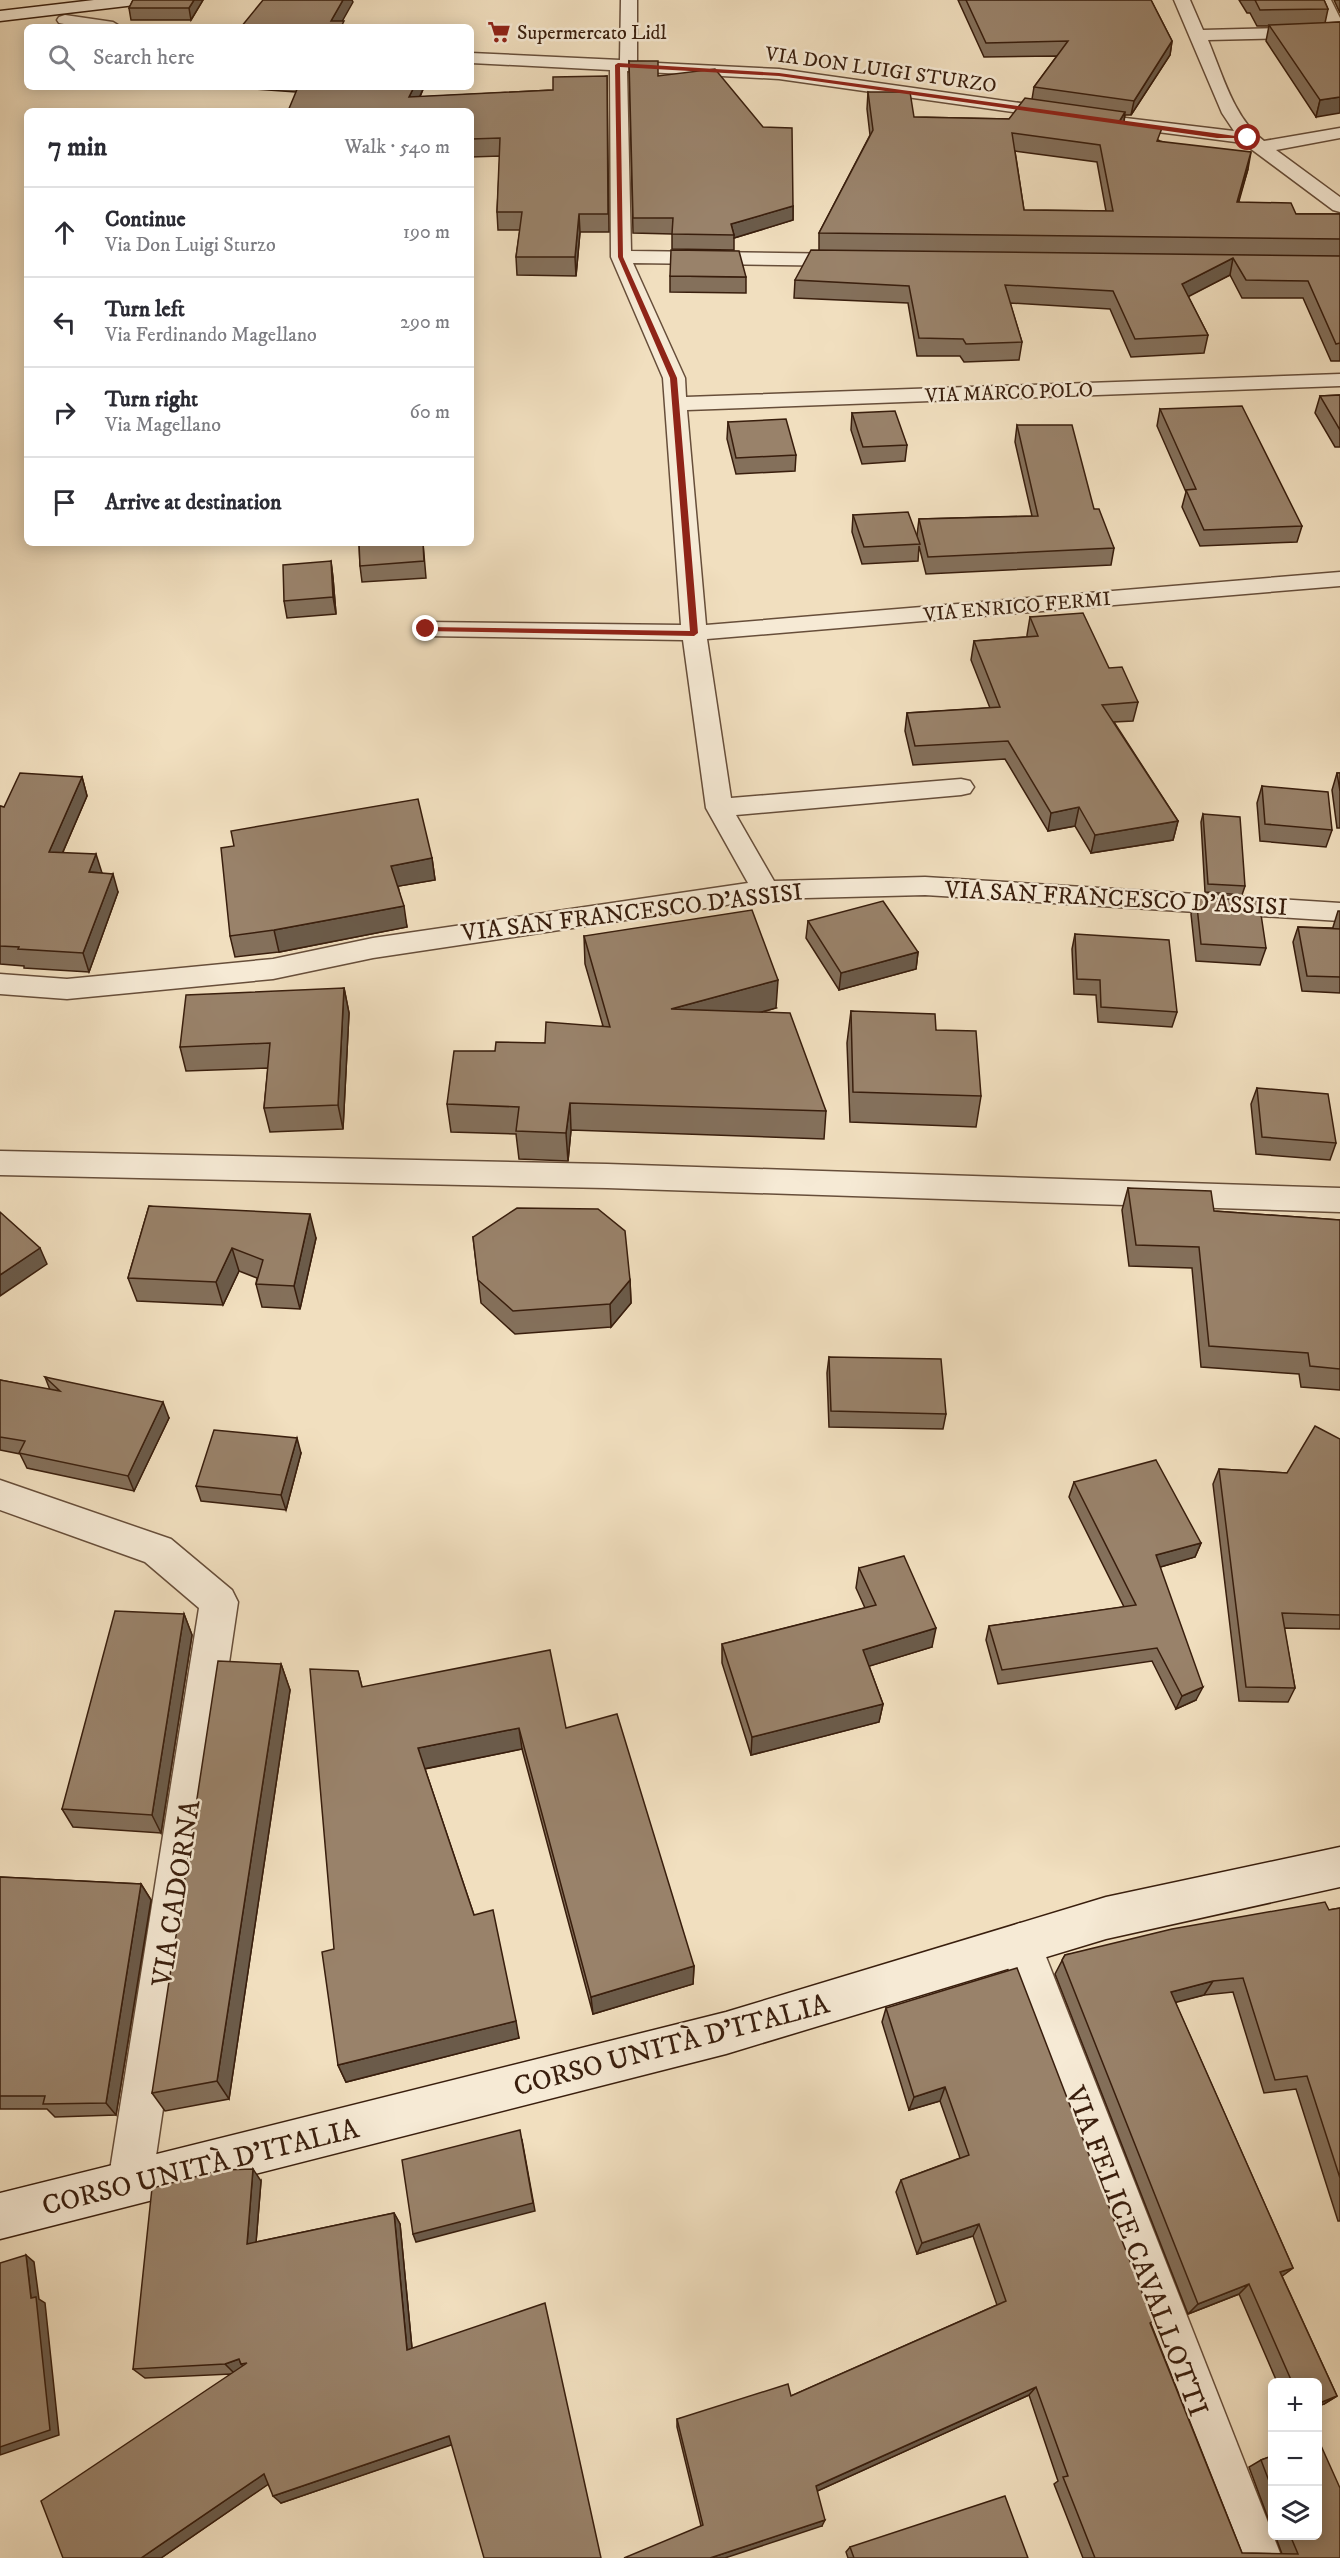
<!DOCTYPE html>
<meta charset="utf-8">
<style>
:root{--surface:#fff;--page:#f2f2f3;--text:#2b2b33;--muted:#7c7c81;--line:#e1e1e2}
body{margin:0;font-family:"IM FELL DW Pica",serif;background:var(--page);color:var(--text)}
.controls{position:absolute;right:18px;bottom:18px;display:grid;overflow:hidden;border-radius:9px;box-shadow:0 3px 15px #0003}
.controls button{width:54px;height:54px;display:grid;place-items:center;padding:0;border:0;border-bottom:2px solid var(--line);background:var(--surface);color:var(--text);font:30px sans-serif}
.stop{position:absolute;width:18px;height:18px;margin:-14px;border:4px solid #8f2418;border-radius:50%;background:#fff}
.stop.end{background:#8f2418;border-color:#fff;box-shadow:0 2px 6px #0008}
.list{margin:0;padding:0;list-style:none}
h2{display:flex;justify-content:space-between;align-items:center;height:78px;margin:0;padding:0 24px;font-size:26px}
h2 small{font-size:20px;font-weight:400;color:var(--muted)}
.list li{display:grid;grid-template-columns:39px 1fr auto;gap:18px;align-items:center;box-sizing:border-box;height:90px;padding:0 24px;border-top:2px solid var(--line)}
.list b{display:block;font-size:22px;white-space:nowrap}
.list p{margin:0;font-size:20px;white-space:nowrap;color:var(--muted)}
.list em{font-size:20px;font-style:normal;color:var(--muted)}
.icon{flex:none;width:33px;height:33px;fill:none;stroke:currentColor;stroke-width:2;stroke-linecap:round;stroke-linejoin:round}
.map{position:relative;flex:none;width:1340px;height:2558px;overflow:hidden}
.search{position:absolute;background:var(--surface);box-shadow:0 3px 15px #0003;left:24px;top:24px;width:450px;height:66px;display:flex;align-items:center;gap:15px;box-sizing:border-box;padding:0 21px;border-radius:9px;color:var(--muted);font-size:22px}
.panel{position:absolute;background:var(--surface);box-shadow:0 3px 15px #0003;left:24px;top:108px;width:450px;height:438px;border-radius:9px}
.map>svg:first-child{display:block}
</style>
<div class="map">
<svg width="1340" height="2558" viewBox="0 0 1340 2558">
<rect width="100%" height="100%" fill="#f1dfbf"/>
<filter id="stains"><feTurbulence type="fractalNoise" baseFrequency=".00333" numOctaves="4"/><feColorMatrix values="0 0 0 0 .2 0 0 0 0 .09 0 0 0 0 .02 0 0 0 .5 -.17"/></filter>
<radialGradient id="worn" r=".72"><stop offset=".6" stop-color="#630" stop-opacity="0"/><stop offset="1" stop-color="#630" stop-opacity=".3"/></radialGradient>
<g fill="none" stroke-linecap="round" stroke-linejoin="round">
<g stroke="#674e3a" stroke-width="3">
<g id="minor">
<path d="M621,0H637V62L779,69L1063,109L1072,114L1063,119L779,79L627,71L631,251L850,254L860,260L850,266L633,263L685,378L686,397L1340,374V386L687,410L706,625L1340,572V586L707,639L731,798L961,779L970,781L974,787L970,793L961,795L736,815L774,881L925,877L1340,903V921L925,895L766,899L373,958L273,979L67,999L0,994V974L67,979L273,959L373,938L748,883L706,808L683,640L426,636L417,634L414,629L417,624L426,622L681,625L663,378L611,257L610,70L471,63V53L620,60Z"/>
<path d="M1174,0H1190L1203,30L1328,27L1315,0H1331L1340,18V37L1208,40C1222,73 1234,119 1264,141L1340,128V138L1276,150L1340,197V212L1333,210L1243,143L1111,126L1108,122L1111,118L1117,117L1234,131L1222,113Z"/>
<path d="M65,15L113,22L121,27H79L59,23L57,20L59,17Z"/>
<path d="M0,1151L607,1164L1340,1188V1212L607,1188L0,1175Z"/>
<path d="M0,1480L171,1539L232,1590L238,1602L152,2183L146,2199L130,2205L114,2199L108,2183L199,1608L145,1562L0,1510Z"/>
<path d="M1020,1923L1035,1929L1041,1944L1282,2558H1232L999,1944L1005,1929Z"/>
</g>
</g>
<g stroke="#391e0d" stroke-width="3">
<g id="secondary">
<path d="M94,0H143L135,5L0,21V11Z"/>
<path d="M1340,1847V1887L1106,1939L726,2054L0,2239V2193L726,2012L1106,1897Z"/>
</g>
</g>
<use href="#minor" fill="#f6ead5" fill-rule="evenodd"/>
<use href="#secondary" fill="#f6ead5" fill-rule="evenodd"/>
</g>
<g fill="#84705b" stroke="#391e0d" stroke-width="1.5" fill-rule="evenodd">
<path d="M133,0H203L191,20H131L129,8Z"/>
<path d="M958,0H1151L1172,41L1170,55L1131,115H1125L1124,122L1160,141L1248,169L1238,202L1296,214H1340V361H1331L1303,298H1242L1230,275L1188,296L1208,335L1204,353L1131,357L1110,309L1010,303L1022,342L1019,360L964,362L960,356H917L908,303L794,298L795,280L819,250V233L870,135L867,109L868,92L914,117L1009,119L1032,99L1034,87L1057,56L984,57ZM1015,151L1097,162L1106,211L1024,210Z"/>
<path d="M1239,0H1324L1328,9L1325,23L1340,22L1316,117L1266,41L1269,26H1257L1250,13H1247Z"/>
<path d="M1334,0H1340V13Z"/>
<path d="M629,61L658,76L793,206V220L734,238V250L672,249V234L633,233Z"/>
<path d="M607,76L609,232H580L576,276L517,275L516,257L520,230H498L497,212L500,156L471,157V111L296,92L228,87H424L420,97L553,90Z"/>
<path d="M670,276L746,277V293L670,292Z"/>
<path d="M1340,395V447H1335L1315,413L1320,396Z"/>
<path d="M1160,409L1302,526L1297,542L1200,546L1182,507L1186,492L1157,426Z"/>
<path d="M852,413L907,445L905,461L862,464L851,430Z"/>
<path d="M728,422L796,455L795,471L736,474L727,439Z"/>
<path d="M1017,425L1094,509L1114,548L1111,565L926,574L919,546L918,561L862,564L852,532L853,515L917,535L919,519L1032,516L1015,442Z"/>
<path d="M359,543H423L426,578L362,582L360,566Z"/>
<path d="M331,561L333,578L336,614L287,618L284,601Z"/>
<path d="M1030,617L1109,668L1138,702L1133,721L1114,722L1178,821L1173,840L1091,853L1075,826L1048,831L1005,759L913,765L905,731L907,713L990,708L971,660L974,641L1027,637V635Z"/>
<path d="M1337,773H1340V828H1337L1332,790Z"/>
<path d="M82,777L87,796L63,852L102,873L118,892L89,972L24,968V966L0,964V806L4,807Z"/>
<path d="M1262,786L1332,830L1326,847L1260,841L1257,803Z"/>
<path d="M1203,814L1245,886L1242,895L1205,892L1201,822Z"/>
<path d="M432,858L435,880L398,886L407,927L279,952L235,957L230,936Z"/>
<path d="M1196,897L1266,948L1260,965L1196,961L1191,914Z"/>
<path d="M1338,911H1340V993L1302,991L1293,942L1298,927L1333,928V927Z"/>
<path d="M808,921L918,952L916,969L839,990L806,938Z"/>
<path d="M1075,934L1177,1012L1172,1027L1098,1022L1096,995L1074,994L1072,949Z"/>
<path d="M584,936L776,1008L762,1012L826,1111L824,1139L571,1130L568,1161L519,1159L516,1134L451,1132L447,1104L495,1051L545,1043L603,1026L585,964Z"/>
<path d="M344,988L349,1013L343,1129L270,1132L264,1108L268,1068L186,1071L180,1047Z"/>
<path d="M851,1011L936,1030L981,1096L976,1127L850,1122L847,1043Z"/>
<path d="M1257,1088L1336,1143L1330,1160L1256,1154L1251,1104Z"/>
<path d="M1128,1188L1214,1211L1340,1220V1390L1301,1387L1299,1374L1201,1367L1192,1268L1129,1266L1122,1210Z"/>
<path d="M149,1206L316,1238L300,1309L262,1307L256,1284L257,1278L239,1271L223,1305L137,1301L128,1278Z"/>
<path d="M473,1237L630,1280L631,1303L611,1327L515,1334L481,1303Z"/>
<path d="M829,1357L946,1414L943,1429L829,1427L827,1373Z"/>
<path d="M45,1377L169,1418L134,1491L27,1468L20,1454L0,1450V1380L50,1390Z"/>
<path d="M1340,1439V1629L1284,1628L1295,1688L1288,1702L1239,1701L1213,1484L1219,1469L1287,1473Z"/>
<path d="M301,1453L286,1510L201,1501L196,1486Z"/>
<path d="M1074,1482L1201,1543L1195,1557L1160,1567L1196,1700L1176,1709L1152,1661L998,1684L986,1640L989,1626L1124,1607L1069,1497Z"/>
<path d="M859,1568L932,1647L869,1666L883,1704L879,1722L751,1755L722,1663V1644L865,1608L856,1588Z"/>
<path d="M184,1614L192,1635L161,1833L73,1827L62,1809Z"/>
<path d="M281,1664L290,1690L229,2099L165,2111L152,2093Z"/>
<path d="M358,1671L362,1687L566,1728L694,1966L693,1984L593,2014L522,1749L425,1769L474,1915L519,2038L346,2082L338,2065Z"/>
<path d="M0,1877L141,1884L151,1900L116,2115L55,2117L47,2109H0Z"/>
<path d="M1340,1908V2221H1338L1296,2089L1264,2093L1233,1992L1204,1995L1175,2002L1293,2268L1282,2276L1337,2396L1324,2404L1317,2406V2382H1277L1239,2294L1188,2314L1055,1974L1065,1955Z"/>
<path d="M886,2008L1151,2324L1242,2553L1282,2554L1275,2535H1317L1340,2558H1083L1054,2484L1058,2481L1029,2395L817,2491L822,2526H701L677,2427V2419L791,2396L997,2305L973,2236L917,2254L896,2192L901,2180L960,2158L940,2101L909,2110L882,2022Z"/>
<path d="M261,2181L256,2242L394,2213L400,2224L412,2348L452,2444L281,2503L268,2484L161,2558L231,2374L145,2378L133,2369Z"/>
<path d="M1272,2456V2529L1249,2467L1261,2460Z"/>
<path d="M850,2547L1028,2558H848L846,2552Z"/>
</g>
<g fill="#6b5b4a" stroke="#391e0d" stroke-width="1.5">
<path d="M194,0H203L191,20L189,8Z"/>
<path d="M343,0H352L353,2L339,27L331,21Z"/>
<path d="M1172,41L1170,55L1131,115L1134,101Z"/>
<path d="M414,87H424L413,111L409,97Z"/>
<path d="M1340,97V113L1316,117L1320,100Z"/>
<path d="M1125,112L1123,129L1119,122Z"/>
<path d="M1251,152L1248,169L1234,219L1237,202Z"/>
<path d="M793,206V220L734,238V235L731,224Z"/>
<path d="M579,214L580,232L576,276L575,257Z"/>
<path d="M1233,258L1230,275L1178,302L1182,284Z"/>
<path d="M331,561L333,578L336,614L333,597Z"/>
<path d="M82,777L87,796L55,870L49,852Z"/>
<path d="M1079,807L1075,826L1048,831L1051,813Z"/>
<path d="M1178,821L1173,840L1091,853L1095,835Z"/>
<path d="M96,854L102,873L89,872Z"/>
<path d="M432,858L435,880L394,887L391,866Z"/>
<path d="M113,874L118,892L89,972L83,953Z"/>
<path d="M404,906L407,927L279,952L274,930Z"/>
<path d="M918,952L916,969L839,990L841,973Z"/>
<path d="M778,980L776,1008L671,1037V1009Z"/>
<path d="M344,988L349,1013L343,1129L338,1105Z"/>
<path d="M570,1103L571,1130L568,1161L566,1133Z"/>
<path d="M310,1214L316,1238L300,1309L294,1286Z"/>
<path d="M40,1248L47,1264L0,1296V1275Z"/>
<path d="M232,1248L239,1271L223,1305L216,1282Z"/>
<path d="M630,1280L631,1303L611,1327L610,1304Z"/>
<path d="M163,1402L169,1418L134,1491L128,1476Z"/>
<path d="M297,1438L301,1453L286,1510L281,1495Z"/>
<path d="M1201,1543L1195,1557L1150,1570L1156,1555Z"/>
<path d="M184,1614L192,1635L161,1833L152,1815Z"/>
<path d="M936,1628L932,1647L860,1669L863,1650Z"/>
<path d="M281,1664L290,1690L229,2099L217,2081Z"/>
<path d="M1203,1687L1196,1700L1176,1709L1182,1696Z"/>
<path d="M883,1704L879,1722L751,1755L752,1737Z"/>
<path d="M519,1728L522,1749L423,1769L418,1748Z"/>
<path d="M141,1884L151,1900L116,2115L106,2103Z"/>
<path d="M694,1966L693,1984L593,2014L591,1997Z"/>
<path d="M1213,1981L1204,1995L1162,2006L1171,1992Z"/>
<path d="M516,2021L519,2038L346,2082L338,2065Z"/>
<path d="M945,2087L940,2101L909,2110L914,2097Z"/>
<path d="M522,2140L535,2211L416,2242L413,2234Z"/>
<path d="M253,2169L261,2181L255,2255L247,2244Z"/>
<path d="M394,2213L400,2224L413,2359L407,2350Z"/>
<path d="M979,2224L973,2236L917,2254L922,2243Z"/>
<path d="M26,2255L34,2262L39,2299L45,2303L59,2435L0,2455V2447L31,2298Z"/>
<path d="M1293,2268L1281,2277L1280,2272Z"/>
<path d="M1249,2284L1239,2294L1188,2314L1198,2304Z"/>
<path d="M239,2359L241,2364L247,2369L234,2373L225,2364Z"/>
<path d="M1036,2387L1029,2395L813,2493L816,2486Z"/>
<path d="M1337,2396L1324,2404L1317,2406V2404Z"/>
<path d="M449,2436L454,2444L281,2503L273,2496Z"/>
<path d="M264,2474L273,2481L161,2558H141Z"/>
<path d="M825,2520L822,2526L725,2558H710Z"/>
</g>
<g fill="#99826a" stroke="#391e0d" stroke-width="1.5" fill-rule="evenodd">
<path d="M133,0H194L189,8H129Z"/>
<path d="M263,0H343L331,21H344L341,27H241Z"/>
<path d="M966,0H1151L1172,41L1134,101L1034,87L1068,41L986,43Z"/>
<path d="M1255,0H1324L1328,9L1260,10Z"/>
<path d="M1340,22V97L1320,100L1269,25Z"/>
<path d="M629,61H658V76L715,69L763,127L792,128L793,206L731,224L734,235L672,234L673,218H633Z"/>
<path d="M607,76L608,214H579L575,257H516L522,212H497L500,138L471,139V111H288L298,87H414L409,97L553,90V77Z"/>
<path d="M868,92H910L914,117L1009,119L1025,98L1125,112L1119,122L1162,128L1157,141L1251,152L1237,202L1291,203L1296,214H1340V239L819,233L873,130ZM1012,133L1100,145L1113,211L1024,210Z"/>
<path d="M671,250L739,251L746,277L670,276Z"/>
<path d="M811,250L1340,256V343L1336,344L1308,281L1246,280L1233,258L1182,284L1208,335L1135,339L1113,291L1005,285L1022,342L966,344L963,339L919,338L909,286L795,280Z"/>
<path d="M1340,395V430L1320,396Z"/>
<path d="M1242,406L1302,526L1204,530L1186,490L1196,489L1160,409Z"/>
<path d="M895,411L907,445L863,447L852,413Z"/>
<path d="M786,419L796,455L736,458L728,422Z"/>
<path d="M1017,425H1072L1094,509H1099L1114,548L928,557L919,519L1038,516Z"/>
<path d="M908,512L920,544L864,547L853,515Z"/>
<path d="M359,543H423L424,561L360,566Z"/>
<path d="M331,561L333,597L284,601L283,565Z"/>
<path d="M1083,613L1109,668L1122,667L1138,702L1102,705L1178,821L1095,835L1079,807L1051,813L1008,741L915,746L907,713L1000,707L974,641L1038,636L1030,617Z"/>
<path d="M20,773L82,777L49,852L96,854L89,872L113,874L83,953L18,949L19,947L0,946V806L4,807Z"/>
<path d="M1337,773H1340V791Z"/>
<path d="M1262,786L1328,792L1332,830L1265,824Z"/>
<path d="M418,799L432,858L391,866L404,906L274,930L230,936L221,848L234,846L231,831Z"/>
<path d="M1203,814L1240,817L1245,886L1208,884Z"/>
<path d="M1196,897L1259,901L1266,948L1201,944Z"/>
<path d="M883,901L918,952L841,973L808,921Z"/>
<path d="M752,910L778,980L671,1009L790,1013L826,1111L570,1103L566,1133L516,1131L519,1107L447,1104L454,1051H495L496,1042L545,1043L546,1022L610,1027L584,936Z"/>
<path d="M1298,927L1340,929V977L1307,976Z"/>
<path d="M1075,934L1169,940L1177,1012L1101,1007L1100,980L1077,979Z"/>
<path d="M344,988L338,1105L264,1108L270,1043L180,1047L186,995Z"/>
<path d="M851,1011L935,1014L936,1030L976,1031L981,1096L853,1092Z"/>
<path d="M1257,1088L1328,1094L1336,1143L1262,1137Z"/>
<path d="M1128,1188L1211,1191L1214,1211L1340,1220V1369L1310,1366L1308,1353L1209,1346L1199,1247L1136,1245Z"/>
<path d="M149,1206L310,1214L294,1286L256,1284L263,1260L232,1248L216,1282L128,1278Z"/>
<path d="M517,1208L598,1209L625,1231L630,1280L610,1304L513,1311L478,1280L473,1237Z"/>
<path d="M0,1212L40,1248L0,1275Z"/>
<path d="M829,1357L941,1359L946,1414L831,1411Z"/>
<path d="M45,1377L163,1402L128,1476L19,1453L25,1441L0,1437V1380L60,1391Z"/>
<path d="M1315,1426L1340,1439V1615L1282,1613L1295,1688L1246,1687L1219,1469L1287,1473Z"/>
<path d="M214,1430L297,1438L281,1495L196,1486Z"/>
<path d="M1156,1460L1201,1543L1156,1555L1203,1687L1182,1696L1157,1648L1002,1670L989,1626L1136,1605L1074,1482Z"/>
<path d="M904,1556L936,1628L863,1650L883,1704L752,1737L722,1644L876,1605L859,1568Z"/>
<path d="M115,1611L184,1614L152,1815L62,1809Z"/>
<path d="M550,1650L566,1728L617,1714L694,1966L591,1997L519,1728L418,1748L474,1915L493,1910L516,2021L338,2065L322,1952L334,1949L310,1669L358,1671L362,1687Z"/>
<path d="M218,1661L281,1664L217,2081L152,2093Z"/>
<path d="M0,1877L141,1884L106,2103L43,2104L45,2096H0Z"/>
<path d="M1325,1902L1329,1910L1340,1908V2178L1307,2076L1275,2080L1243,1978L1213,1981L1171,1992L1293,2268L1280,2272L1337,2396L1317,2404V2382H1292L1249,2284L1198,2304L1062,1960L1065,1955L1172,1929Z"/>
<path d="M1017,1968L1153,2321L1150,2323L1242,2553L1298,2554L1290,2535H1317V2440L1318,2439L1340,2488V2558H1095L1063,2477L1068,2476L1036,2387L816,2486L825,2520L710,2558H624L703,2525L677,2419L788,2384L791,2396L1006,2301L979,2224L922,2243L901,2180L969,2155L945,2087L914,2097L886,2008Z"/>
<path d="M520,2130L533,2203L413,2234L402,2160Z"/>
<path d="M253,2169L247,2244L394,2213L407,2350L545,2303L601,2558H484L449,2436L273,2496L264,2474L141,2558H63L41,2501L247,2363L241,2364L239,2359L225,2364L133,2369L152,2188L221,2170Z"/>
<path d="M26,2255L31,2298L36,2297L50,2430L0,2447V2263Z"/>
<path d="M1272,2456V2489L1261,2460Z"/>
<path d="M1005,2496L1028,2558H854L850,2547Z"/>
</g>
<path fill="#8f2418" d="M618,63L779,73L1250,138H1217L779,76L620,67L623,257L677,378L698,633L694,636L424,631L426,627L690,631L670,378L618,257L615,65Z"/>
<defs>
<g id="supermarket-bare" transform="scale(1.8)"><path d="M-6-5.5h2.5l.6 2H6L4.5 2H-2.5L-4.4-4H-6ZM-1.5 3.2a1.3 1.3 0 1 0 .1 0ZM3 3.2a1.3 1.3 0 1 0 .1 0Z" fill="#8f2418" stroke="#f6ead5" stroke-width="2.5" paint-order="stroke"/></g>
</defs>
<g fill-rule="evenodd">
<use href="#supermarket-bare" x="499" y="32"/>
</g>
<g text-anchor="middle" stroke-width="5" stroke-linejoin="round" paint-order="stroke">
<g font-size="20" fill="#391e0d" stroke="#f6ead5" text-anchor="start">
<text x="517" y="39">Supermercato Lidl</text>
</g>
<g font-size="20" fill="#391e0d" stroke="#f6ead5">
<text transform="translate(881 69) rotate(8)" y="7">VIA DON LUIGI STURZO</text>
<text transform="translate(1009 392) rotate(-2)" y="7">VIA MARCO POLO</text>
<text transform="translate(1017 606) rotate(-5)" y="7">VIA ENRICO FERMI</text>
</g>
<g font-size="24" fill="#391e0d" stroke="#f6ead5">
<text transform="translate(1116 898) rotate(3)" y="8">VIA SAN FRANCESCO D'ASSISI</text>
<text transform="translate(632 912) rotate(-7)" y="8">VIA SAN FRANCESCO D'ASSISI</text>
</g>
<g font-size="28" fill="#391e0d" stroke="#f6ead5">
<text transform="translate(175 1893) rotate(-81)" y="10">VIA CADORNA</text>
<text transform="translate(671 2044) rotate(-15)" y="10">CORSO UNITÀ D'ITALIA</text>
<text transform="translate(200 2166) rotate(-14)" y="10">CORSO UNITÀ D'ITALIA</text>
<text transform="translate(1138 2251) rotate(69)" y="10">VIA FELICE CAVALLOTTI</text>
</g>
</g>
<rect width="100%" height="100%" filter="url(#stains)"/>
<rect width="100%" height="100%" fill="url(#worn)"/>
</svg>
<div class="controls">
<button>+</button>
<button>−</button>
<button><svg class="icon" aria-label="layers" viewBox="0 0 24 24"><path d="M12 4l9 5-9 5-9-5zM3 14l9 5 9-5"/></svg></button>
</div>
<div class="stop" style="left:1248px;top:138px"></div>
<div class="stop end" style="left:426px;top:629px"></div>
<div class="search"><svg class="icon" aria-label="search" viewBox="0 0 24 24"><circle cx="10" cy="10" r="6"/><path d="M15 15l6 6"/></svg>Search here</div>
<section class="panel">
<h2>7 min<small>Walk · 540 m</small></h2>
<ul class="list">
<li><svg class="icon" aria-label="ahead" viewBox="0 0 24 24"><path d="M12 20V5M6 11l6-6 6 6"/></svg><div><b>Continue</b><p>Via Don Luigi Sturzo</p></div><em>190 m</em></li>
<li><svg class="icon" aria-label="left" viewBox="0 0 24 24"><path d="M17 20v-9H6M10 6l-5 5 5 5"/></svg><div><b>Turn left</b><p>Via Ferdinando Magellano</p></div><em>290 m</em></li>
<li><svg class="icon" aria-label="right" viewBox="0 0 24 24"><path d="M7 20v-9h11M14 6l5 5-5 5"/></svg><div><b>Turn right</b><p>Via Magellano</p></div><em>60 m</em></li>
<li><svg class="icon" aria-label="arrive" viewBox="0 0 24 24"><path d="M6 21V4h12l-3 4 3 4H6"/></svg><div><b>Arrive at destination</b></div></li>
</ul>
</section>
</div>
